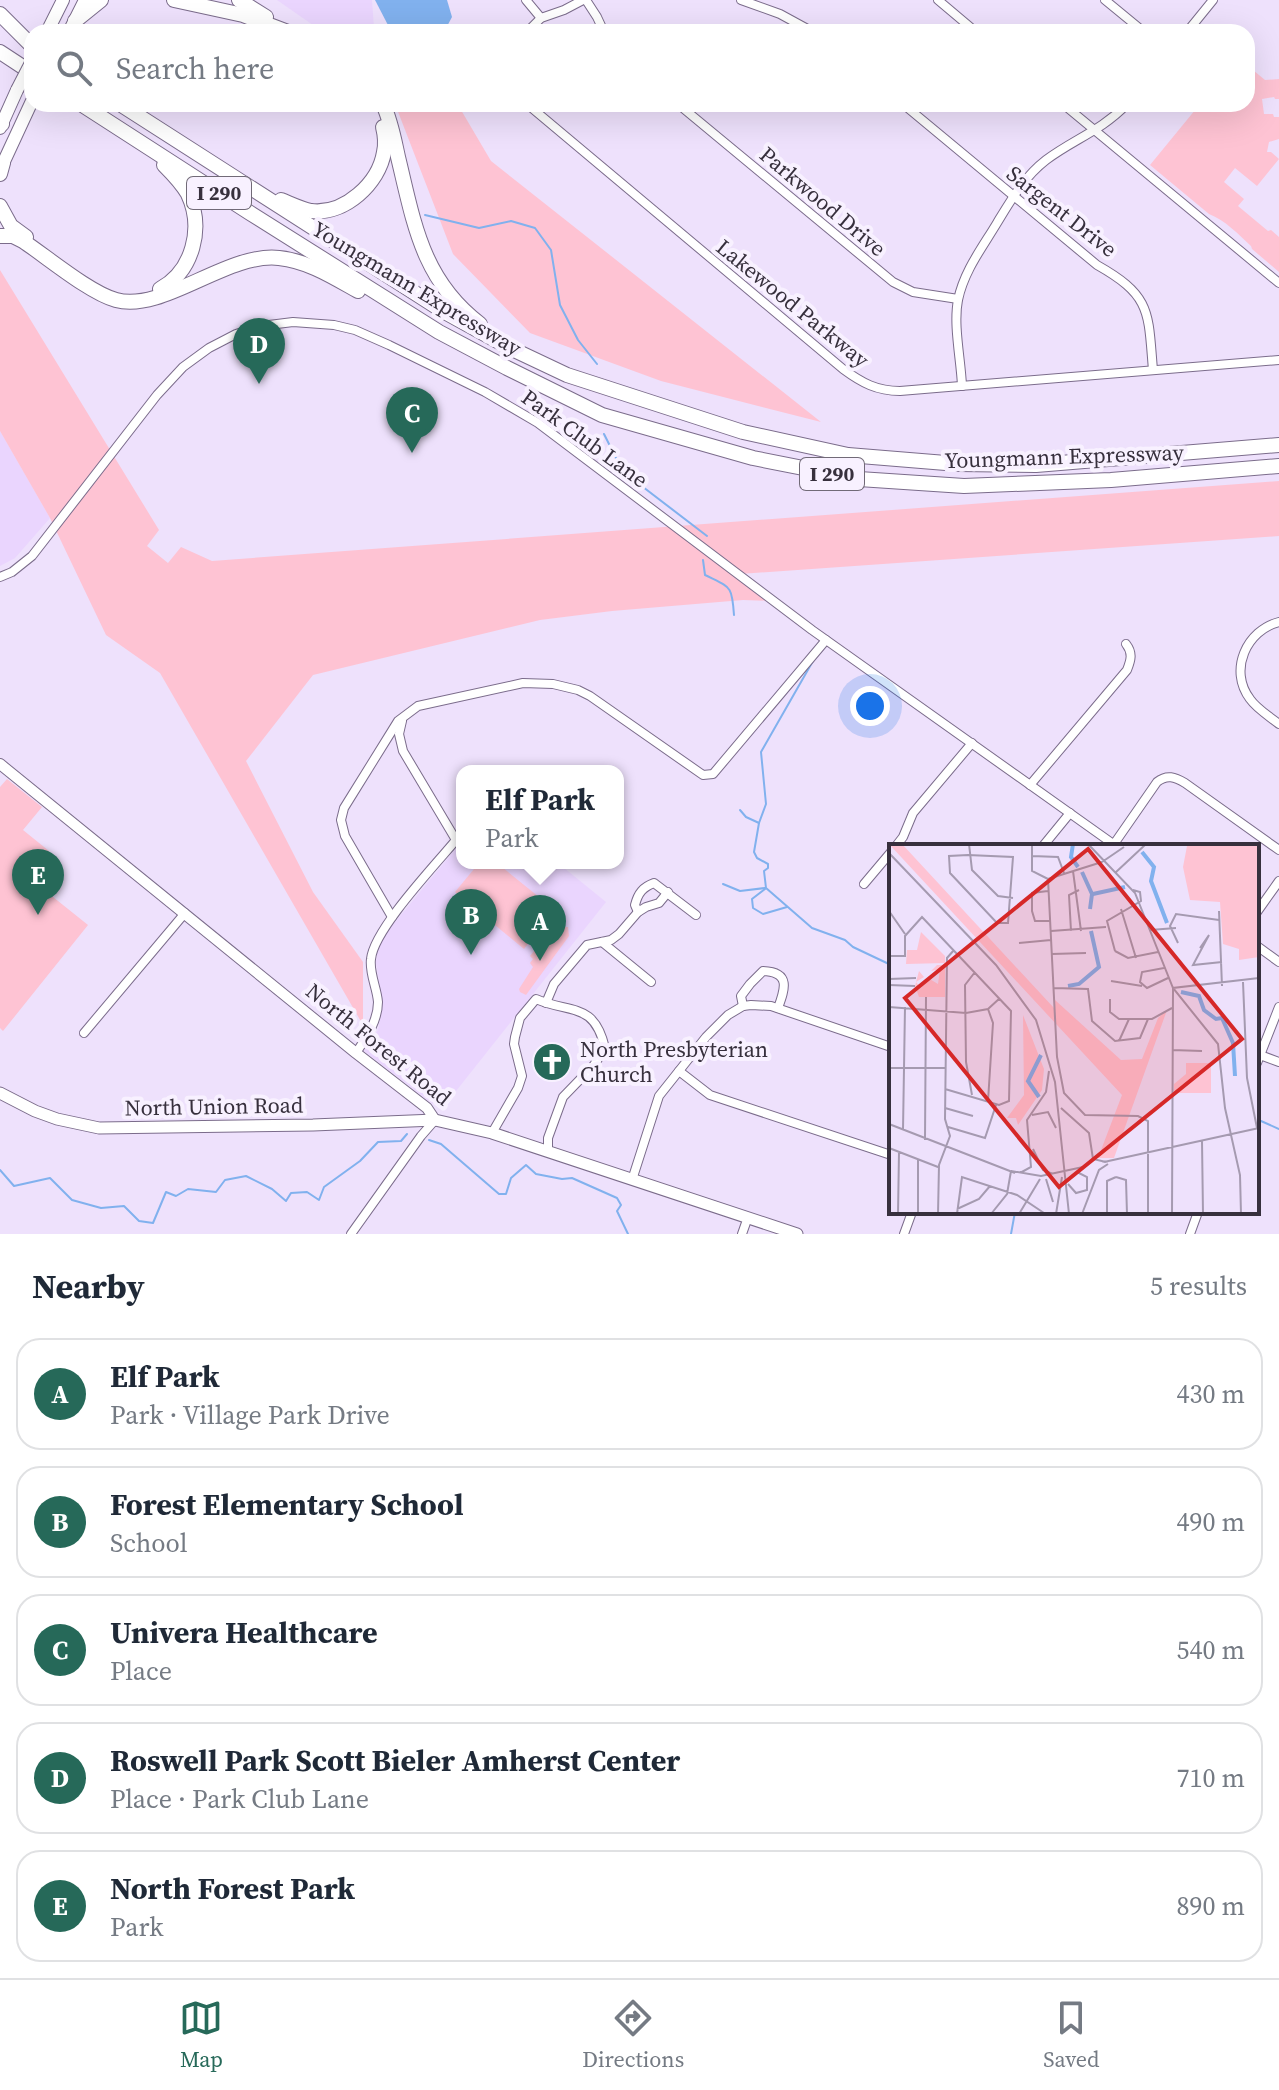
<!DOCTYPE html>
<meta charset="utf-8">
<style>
:root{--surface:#fff;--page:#f2f2f3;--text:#1f2937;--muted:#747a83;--line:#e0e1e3;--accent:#266959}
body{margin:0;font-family:"Source Serif 4",serif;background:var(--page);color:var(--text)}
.you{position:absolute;left:870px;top:706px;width:28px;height:28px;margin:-20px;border:6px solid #fff;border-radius:50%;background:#1a73e8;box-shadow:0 0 0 12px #1a73e833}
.badge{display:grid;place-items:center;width:52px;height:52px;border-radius:50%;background:var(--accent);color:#fff;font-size:26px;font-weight:700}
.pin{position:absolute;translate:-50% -66px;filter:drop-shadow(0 2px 4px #0008)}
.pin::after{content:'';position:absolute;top:42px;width:28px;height:24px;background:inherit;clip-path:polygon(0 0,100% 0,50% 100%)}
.popup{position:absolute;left:456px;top:765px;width:168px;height:104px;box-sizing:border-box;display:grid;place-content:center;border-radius:16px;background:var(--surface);filter:drop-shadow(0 2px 6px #0005);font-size:26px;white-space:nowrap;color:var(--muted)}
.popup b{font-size:30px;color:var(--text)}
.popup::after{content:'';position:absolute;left:50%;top:100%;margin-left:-16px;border:16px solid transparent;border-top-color:var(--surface)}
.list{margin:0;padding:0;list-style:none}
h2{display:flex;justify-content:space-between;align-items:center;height:104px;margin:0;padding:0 32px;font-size:34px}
h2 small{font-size:26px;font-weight:400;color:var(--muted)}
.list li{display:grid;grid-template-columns:52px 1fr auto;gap:24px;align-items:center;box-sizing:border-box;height:112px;margin:0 16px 16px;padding:0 16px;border:2px solid var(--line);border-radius:24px}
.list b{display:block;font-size:30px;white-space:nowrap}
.list p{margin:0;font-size:26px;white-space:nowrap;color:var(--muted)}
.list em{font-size:26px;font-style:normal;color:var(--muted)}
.icon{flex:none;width:44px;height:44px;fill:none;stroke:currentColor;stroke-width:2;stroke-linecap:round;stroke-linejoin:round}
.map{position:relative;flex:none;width:1279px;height:1234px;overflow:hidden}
.search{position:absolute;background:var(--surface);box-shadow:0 8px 32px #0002;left:24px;right:24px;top:24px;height:88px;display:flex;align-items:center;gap:20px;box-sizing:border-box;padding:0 28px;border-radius:24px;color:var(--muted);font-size:30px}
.sheet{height:744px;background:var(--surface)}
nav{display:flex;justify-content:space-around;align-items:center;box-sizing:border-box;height:112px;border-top:2px solid var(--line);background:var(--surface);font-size:22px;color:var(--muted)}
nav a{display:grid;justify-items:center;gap:4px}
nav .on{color:var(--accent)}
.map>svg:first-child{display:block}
</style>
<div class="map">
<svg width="1279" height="1234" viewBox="0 0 1279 1234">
<rect width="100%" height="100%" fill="#eee1fc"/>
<g fill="#ead5fe">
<path d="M277,0H372L374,28L379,32H323Z"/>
<path d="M0,431L50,518L15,558L0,566Z"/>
<path d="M462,841V863H558L606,902L441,1110L364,1051L378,1030L381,1015L382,1002L376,962L378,947L386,933Z"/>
</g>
<g fill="#fec3d3">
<path d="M1247,65L1265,80L1279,79V99H1275L1274,97L1262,99L1264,114H1273L1274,117H1279V139L1269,142L1267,152H1271L1279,159L1257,186L1235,168L1224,182L1244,199L1238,206L1268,231L1271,230L1279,237V272L1252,249L1251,246C1239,235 1225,220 1209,214L1150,165L1200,104H1247Z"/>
<path d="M395,104H460L461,110L491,161L821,422L661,381L530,333L453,254Z"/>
<path d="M0,270L159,530L147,546L168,563L181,547L212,561L1279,481V536L740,574L775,601L743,600L612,611L540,620L313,675L246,761L313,892L363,962V1025L160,673L106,635L50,518L0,431Z"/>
<path d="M7,779L42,807L23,830L49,851L44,858L58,869L43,889L88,925L3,1031L0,1028V787Z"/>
<path d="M479,863H497L555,910L524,949L455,892Z"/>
<path d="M562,927H568L569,936L526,995L520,992L519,989L533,967L530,963L533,959L530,956L552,929Z"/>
</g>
<path fill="#81b1ee" d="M375,0H447L452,17L444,32H396L390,29Z"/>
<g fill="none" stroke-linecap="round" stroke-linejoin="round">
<g stroke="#81b1ee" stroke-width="2">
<path d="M425,215L479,228L511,221L535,228L551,250L560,305L578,340L597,364"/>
<path d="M604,434L616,458L643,487L707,536"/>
<path d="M703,560L705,575C731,588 732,585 734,615"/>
<path d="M813,661L761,752L766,804L759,823L754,852L757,858L768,864V868L764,871L766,888L812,928L845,940L853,947L891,965"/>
<path d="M740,810L746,817L759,823"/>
<path d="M723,884L740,891L765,888"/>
<path d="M765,889L752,899L753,908L763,914L787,907"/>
<path d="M1257,1124L1261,1121L1279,1129"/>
<path d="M429,1140L441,1144L499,1194H506L511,1178L526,1165L536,1174L562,1179L572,1178L617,1198L621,1205L617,1211L628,1234"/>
<path d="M0,1170L14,1186L50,1178L72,1200L101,1208L124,1206L139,1221L153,1223L166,1192L176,1196L188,1189L216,1192L225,1180L246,1176L272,1189L286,1201L291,1193L307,1192L319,1200L324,1187L360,1161L378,1142L401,1141L407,1134"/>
<path d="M1011,1234L1015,1212"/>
</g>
<g stroke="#7b6c8b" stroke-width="10">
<g id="minor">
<path d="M526,0L541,18"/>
<path d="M586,0L597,17L604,32"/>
<path d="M741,0L780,14L813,32"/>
<path d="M938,0L976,32"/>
<path d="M1105,0L1144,32"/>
<path d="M527,32L541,18L564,10L583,0"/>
<path d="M1187,32L1213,0"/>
<path d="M527,104L843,369C862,383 877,391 900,391L1279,360"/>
<path d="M678,104L893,282L913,292L958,299"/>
<path d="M903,104L1097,265C1152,296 1148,312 1153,370"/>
<path d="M1063,104L1279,283"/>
<path d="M962,386C961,360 953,325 958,300C964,271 982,248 997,223C1011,200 1024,177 1046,160C1074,139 1101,131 1127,104"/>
<path d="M0,577L12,572L32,556L157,395L183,367L209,348L236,334L261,326L293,322L334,325L355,330L389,345L485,392L538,423L812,630L1116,846"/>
<path d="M1279,622C1247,630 1228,670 1250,699C1257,709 1269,716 1279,724"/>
<path d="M402,721L399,734L403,751L456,840"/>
<path d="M1030,785L1127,670C1131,660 1133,653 1126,644"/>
<path d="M1114,844L1157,782C1167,774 1175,777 1185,783L1279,850"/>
<path d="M896,846L903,837L913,813L972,743"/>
<path d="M1043,846L1070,813"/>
<path d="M864,884L891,852"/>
<path d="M638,912L635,905C638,893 643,887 654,883L696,915"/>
<path d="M1257,912L1279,881"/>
<path d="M392,917L345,836L341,820L344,808L398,721L418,706L523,683L553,684L578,690L590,696L703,775L713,774L826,640"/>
<path d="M602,942L651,982"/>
<path d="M1257,946L1279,962"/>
<path d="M546,1003L554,984L587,945L611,940L619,934L638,912L646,907L659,903L668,892"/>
<path d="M743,1006L741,996L750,984L763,971C791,972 785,989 778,1008"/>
<path d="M84,1033L185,913"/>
<path d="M356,1053C366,1038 378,1021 378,1002C377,988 369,973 371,959C374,928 440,860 462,833"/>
<path d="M1260,1055L1279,1062"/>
<path d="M1257,1063L1279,1007"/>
<path d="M679,1071L710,1095L891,1155"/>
<path d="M492,1133L518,1088L522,1076L514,1044L515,1037L520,1018L536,999C570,1014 594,1001 605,1048L594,1065L563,1097L548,1138V1152"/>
<path d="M632,1180L659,1096L706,1037L728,1015L743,1006L751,1005L771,1006L891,1047"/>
<path d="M351,1234L421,1136L435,1120"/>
<path d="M742,1234L748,1217"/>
<path d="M904,1234L912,1212"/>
<path d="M1190,1234L1198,1212"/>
</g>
</g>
<g stroke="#7b6c8b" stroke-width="12">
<path id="tertiary" d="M0,764L356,1053L427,1108L435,1120"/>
</g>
<g stroke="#7b6c8b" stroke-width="13">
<path id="secondary" d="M0,1093L35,1111L57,1119L99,1128L313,1125L435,1120L492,1133L797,1234"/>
</g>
<g stroke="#7b6c8b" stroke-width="14">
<g id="primary">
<path d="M47,32L63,0"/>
<path d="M69,32L85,0"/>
<path d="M0,128L17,90"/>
<path d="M0,170L32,101"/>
</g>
</g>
<g stroke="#7b6c8b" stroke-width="16">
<g id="motorway">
<path d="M174,0L243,15L288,32"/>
<path d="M239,0L266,17"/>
<path d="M0,14L32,46"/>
<path d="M75,21L101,0"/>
<path d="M0,52L32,73"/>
<path d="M81,104L250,213L439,332L507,368L602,415L753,458L859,479L964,486L1111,480L1279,466"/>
<path d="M120,104L443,311L512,349L567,375L743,432L848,455L958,464L1036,465L1279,445"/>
<path d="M383,104C391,121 394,139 398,157C414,223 422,280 480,324"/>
<path d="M0,125L2,124"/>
<path d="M0,174L3,163"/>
<path d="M281,200C291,204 301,209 311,211C345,215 379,183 384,152C386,143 385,135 383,127"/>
<path d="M0,206L11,226L26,237"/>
<path d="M0,236H13L23,241C47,257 90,293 116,300C163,313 227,252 279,258C308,261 333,277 358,291"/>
<path d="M160,289C193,271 204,228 188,194C182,183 173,174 164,165"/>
</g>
</g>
<use href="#minor" stroke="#fff" stroke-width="8"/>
<use href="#tertiary" stroke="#fff" stroke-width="10"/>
<use href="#secondary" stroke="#fff" stroke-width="11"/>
<use href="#primary" stroke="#fff" stroke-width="12"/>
<use href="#motorway" stroke="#fff" stroke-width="14"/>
<g stroke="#7b6c8b" stroke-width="14" stroke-linecap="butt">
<path id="primary-bridge" d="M17,90L32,61"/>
</g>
<use href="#primary-bridge" stroke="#fff" stroke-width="12"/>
</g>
<defs>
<g id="church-disc" transform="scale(2)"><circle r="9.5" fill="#266959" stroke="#f8f1ff"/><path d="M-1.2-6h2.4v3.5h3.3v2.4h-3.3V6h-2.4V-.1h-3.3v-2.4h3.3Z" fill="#fff"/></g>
</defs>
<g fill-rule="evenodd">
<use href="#church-disc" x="552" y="1062"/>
</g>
<g text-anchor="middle" stroke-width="8" stroke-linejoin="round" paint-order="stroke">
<g fill="#f8f1ff" stroke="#716a77" stroke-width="2">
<rect x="187" y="177" width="64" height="32" rx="6"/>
<rect x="800" y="458" width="64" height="32" rx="6"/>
</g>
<g font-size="20" font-weight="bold" fill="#37303d">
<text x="219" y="200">I 290</text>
<text x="832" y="481">I 290</text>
</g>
<g font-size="22" fill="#37303d" stroke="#f8f1ff">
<text transform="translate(823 201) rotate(40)" y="8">Parkwood Drive</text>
<text transform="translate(1062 211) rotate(38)" y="8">Sargent Drive</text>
<text transform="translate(417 288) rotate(31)" y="8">Youngmann Expressway</text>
<text transform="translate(793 303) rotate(39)" y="8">Lakewood Parkway</text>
<text transform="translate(585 438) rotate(36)" y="8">Park Club Lane</text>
<text transform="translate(1064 456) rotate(-2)" y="8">Youngmann Expressway</text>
<text transform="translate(379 1044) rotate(39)" y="8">North Forest Road</text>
<text transform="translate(214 1106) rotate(-1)" y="8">North Union Road</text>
</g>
<g font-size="22" fill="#37303d" stroke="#f8f1ff" text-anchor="start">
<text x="580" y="1057">North Presbyterian<tspan x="580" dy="25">Church</tspan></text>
</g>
</g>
<g transform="translate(889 844)">
<rect width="370" height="370" fill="#eee1fc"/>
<path d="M0,0H13L165,164L166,156L232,216L253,215L269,174L278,166L225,314H209L233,251ZM241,0H370V113L350,116V105L334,100L331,58L301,56L294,23L298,2ZM32,88L56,112V119L17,120L18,106H28ZM48,121H56V153H30L26,142L30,127L35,133L27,138L32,144L39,134L49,140L51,125L42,127ZM134,171L155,225L153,246L129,281L127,274H118L135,251ZM297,219H322V249H285V240L297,230Z" fill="#fec3d3"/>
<path fill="none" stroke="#81b1ee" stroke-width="4" d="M184,0L182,13L189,23M253,8L265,23L262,37L278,79M193,28L203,50L201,65M204,50L236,43M179,142L190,140L210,123L202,87M292,148L310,152L315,166L327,175L333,174L344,199L346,232M150,253L139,237L152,211"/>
<path fill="none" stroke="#a59ab0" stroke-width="2" d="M80,0L83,26L109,52L124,54M143,0V27L159,35M199,0L246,49L284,144L329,200L336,264L351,331L352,370M0,9L107,121L147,176L166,238L180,370M79,11L124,13L119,79H108L61,29L60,12ZM143,12L169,13L175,29M213,18L235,3M184,27L192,87M226,29L257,0M159,35L168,213L175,249L196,271L249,272L259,277V370M159,35L213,18M159,47L143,49V67L146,77H161M232,65L247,114M0,67L16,90M330,67L333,142M261,86L287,84M162,87L217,83M182,87L180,51L190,46M130,99L162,96M289,99L281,82L287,70L330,76M311,104L320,91L304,121L333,118M226,107L218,77L252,57L251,48L244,46M226,107L239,114L269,108M163,110L197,109M0,112H16V92L33,73L122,167L120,257L110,261L56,245M275,124L253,128L251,138L258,144L279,134M0,135L27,134M222,137L253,142M354,138L358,234L368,284M0,141L26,142M165,144L199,145L203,177L226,197L251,194L259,175M221,155V168L230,175H263L283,164M0,163L77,169L99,165L111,154M99,165L104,179L99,257M230,197L240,175M283,206L313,207M0,224H57M83,251L77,218L76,141L86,128M56,264L84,272M172,264L200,289L204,315L217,318M143,271L159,268L167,284M0,280L126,329M59,283L96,294L107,261M14,286L16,163M36,296L37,153M313,297L314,370M0,304L49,323M144,305L154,326L164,330M215,318L370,284M122,327L152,332L194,323M131,329L142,323L138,276L157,248L160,227M227,333L237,336L238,370M157,335L164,358M179,340L187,349L198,346V333L188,328M68,365L90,355L101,342M9,370L10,308M29,370V316M49,370L50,321L61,292L56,275L58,114L65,106M68,370L73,333L128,351L155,369M102,370L118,350L122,327M130,370L151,335M167,370L173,333M193,370L210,326L219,320M218,370V337L227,333M283,370L284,144L370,134"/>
<path fill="#d62828" fill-opacity="0.15" stroke="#d62828" stroke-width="4" d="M199,5L353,195L170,343L16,154Z"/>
<rect width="370" height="370" fill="none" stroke="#37303d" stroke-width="4"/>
</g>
</svg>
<div class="you"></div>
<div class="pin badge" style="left:540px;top:961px">A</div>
<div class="popup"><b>Elf Park</b>Park</div>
<div class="pin badge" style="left:471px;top:955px">B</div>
<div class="pin badge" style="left:412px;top:453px">C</div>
<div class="pin badge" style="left:259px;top:384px">D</div>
<div class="pin badge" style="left:38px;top:915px">E</div>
<div class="search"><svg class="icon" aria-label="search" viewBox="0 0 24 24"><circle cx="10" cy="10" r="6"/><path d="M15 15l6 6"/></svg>Search here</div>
</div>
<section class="sheet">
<h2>Nearby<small>5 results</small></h2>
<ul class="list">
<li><span class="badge">A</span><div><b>Elf Park</b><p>Park · Village Park Drive</p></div><em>430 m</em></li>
<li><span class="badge">B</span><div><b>Forest Elementary School</b><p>School</p></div><em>490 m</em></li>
<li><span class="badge">C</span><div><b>Univera Healthcare</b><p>Place</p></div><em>540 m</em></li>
<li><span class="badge">D</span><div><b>Roswell Park Scott Bieler Amherst Center</b><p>Place · Park Club Lane</p></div><em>710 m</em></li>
<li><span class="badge">E</span><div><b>North Forest Park</b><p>Park</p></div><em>890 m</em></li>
</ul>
</section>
<nav>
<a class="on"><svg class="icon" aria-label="map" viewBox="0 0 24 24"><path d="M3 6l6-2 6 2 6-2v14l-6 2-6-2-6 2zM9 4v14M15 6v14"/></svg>Map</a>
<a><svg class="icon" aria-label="directions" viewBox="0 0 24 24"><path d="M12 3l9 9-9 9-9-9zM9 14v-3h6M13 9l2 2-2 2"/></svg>Directions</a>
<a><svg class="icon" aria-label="saved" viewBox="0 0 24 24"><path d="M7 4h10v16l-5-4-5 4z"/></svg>Saved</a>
</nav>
